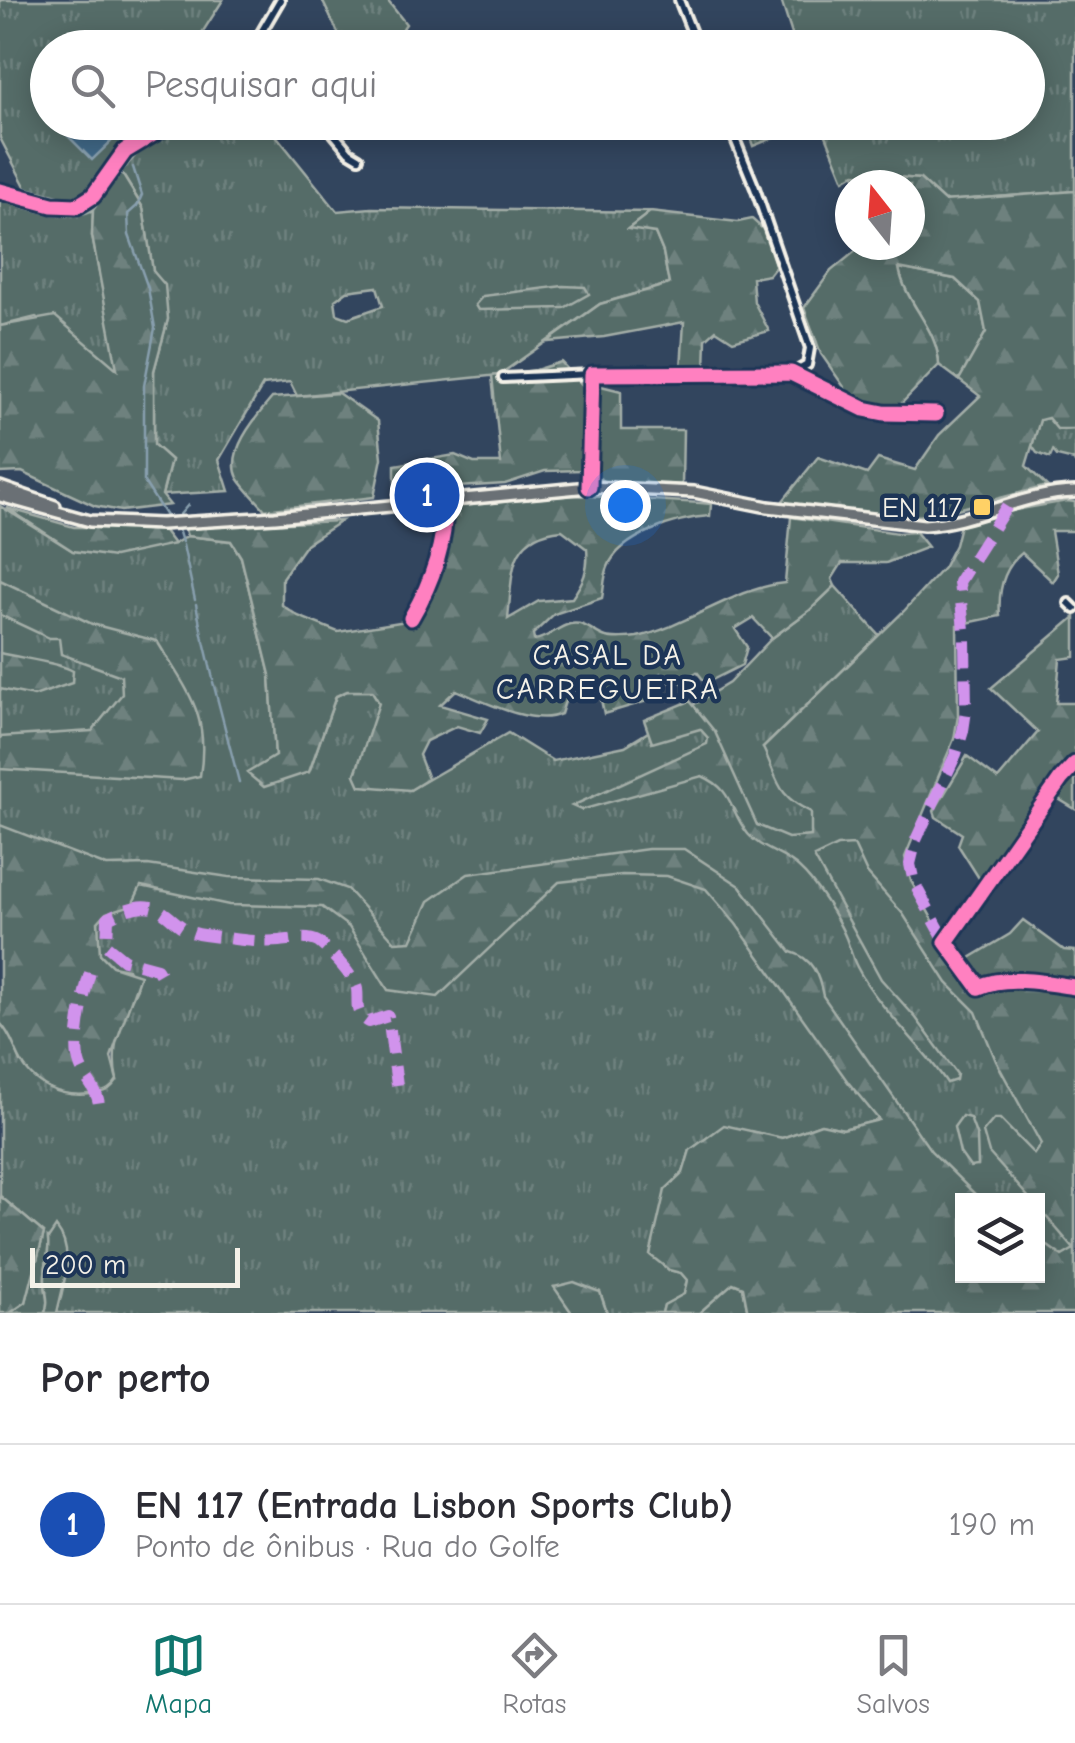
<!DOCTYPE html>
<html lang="pt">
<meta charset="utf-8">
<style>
:root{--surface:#fff;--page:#f7f7f7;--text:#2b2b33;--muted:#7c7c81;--line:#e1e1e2;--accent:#0f766e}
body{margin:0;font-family:"Comic Neue",sans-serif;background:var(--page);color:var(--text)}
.controls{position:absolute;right:30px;bottom:30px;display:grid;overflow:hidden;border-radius:0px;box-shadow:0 5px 25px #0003}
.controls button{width:90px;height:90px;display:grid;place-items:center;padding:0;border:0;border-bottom:2px solid var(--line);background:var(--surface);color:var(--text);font:50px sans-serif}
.compass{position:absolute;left:835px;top:170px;width:90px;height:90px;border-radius:50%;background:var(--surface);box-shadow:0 5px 25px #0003;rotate:343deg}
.scale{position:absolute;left:30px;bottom:25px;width:210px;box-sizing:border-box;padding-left:10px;border:5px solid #f4f1e8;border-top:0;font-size:28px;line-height:35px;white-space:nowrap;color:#f4f1e8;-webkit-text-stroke:8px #1d3557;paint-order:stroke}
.you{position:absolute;left:625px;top:505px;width:35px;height:35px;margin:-25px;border:8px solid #fff;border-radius:50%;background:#1a73e8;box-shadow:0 0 0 15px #1a73e833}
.badge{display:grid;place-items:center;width:65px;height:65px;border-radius:50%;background:var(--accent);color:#fff;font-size:32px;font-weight:700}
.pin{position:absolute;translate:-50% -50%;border:5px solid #fff;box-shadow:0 2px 10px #0006}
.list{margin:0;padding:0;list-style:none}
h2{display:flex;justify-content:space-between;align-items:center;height:130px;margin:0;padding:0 40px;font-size:42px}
h2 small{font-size:32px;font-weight:400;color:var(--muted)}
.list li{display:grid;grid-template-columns:65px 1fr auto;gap:30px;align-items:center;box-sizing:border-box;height:160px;padding:0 40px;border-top:2px solid var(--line)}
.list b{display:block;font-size:38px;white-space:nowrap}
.list p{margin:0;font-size:32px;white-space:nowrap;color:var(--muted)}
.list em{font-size:32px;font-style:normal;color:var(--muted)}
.icon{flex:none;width:55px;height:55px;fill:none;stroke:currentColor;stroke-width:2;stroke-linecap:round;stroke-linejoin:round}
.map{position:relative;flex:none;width:1075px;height:1313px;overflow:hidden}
.search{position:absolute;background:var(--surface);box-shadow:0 5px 25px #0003;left:30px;right:30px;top:30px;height:110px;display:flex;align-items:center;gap:25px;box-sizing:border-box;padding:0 35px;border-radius:55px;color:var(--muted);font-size:38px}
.sheet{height:290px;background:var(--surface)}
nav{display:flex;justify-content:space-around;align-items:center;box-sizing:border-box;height:140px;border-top:2px solid var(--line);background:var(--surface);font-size:28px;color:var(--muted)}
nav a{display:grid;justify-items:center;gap:5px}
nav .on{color:var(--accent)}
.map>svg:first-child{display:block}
</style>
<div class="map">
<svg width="1075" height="1313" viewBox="0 0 1075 1313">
<defs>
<pattern id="grass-tufts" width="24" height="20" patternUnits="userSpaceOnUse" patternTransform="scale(2.5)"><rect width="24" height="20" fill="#556c68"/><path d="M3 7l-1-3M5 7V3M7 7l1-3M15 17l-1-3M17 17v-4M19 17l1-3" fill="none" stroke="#6e817e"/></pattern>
<pattern id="forest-firs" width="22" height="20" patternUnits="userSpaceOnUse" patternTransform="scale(2.5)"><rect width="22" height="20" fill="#556c68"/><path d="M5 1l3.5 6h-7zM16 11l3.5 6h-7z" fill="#6e817e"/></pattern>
</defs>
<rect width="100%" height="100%" fill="#32455e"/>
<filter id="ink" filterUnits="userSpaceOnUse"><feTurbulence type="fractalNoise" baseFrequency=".01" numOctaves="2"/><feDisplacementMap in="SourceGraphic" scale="20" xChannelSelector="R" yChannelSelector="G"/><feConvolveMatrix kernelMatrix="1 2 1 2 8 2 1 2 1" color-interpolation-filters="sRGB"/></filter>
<g filter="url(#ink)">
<g fill="url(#grass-tufts)" stroke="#a4aea8" stroke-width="2.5" fill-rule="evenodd">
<path d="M0,0H223L193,47L48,48V122L152,123L114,152L87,190L70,199L26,188L0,138Z"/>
<path d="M322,0H387L406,24L390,47H345Z"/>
<path d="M781,0H1075V191L944,201L920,179L854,174L844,180L821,123L1028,122V48L796,47Z"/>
<path d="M189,123H266L337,211L371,208L650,212L629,228L655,233L663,252L669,284L600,304L499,375L297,396L290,382L263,385L219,460L229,491L162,495L171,460L154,445V371L168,319L153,271L143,208L121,172L137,154ZM377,287L383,306L348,318L337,314L335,300L347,291Z"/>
<path d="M745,123V122L811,123L753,146Z"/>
<path d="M0,200C27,208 65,223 93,210L92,236L118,370L36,317L0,326Z"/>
<path d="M899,268L955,279L980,301L986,332L959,380L939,365C938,328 905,304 899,268Z"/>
<path d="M1048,418L1063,430L1075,429V464L1074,460L1057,456L1053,451L1050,458L1037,453L1032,446L1040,420Z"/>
<path d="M0,506L73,551L174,544L187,536L231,541L241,557L270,675L275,756L309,772L336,696L347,691H372L380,703L355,774L410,790L508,733L553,761L625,746L729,683L772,638L810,610L835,586L879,635L763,748L911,881L1075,1179V1277L1038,1272V1200H962L879,1120L843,1129L821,1124L782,1138L724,1126L690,1150L683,1173L665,1190L669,1270L681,1273L687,1280L684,1294L664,1305L662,1313H607L600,1292L555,1287L572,1313H57L68,1261L48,1239C50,1254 44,1266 45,1281C45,1295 50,1299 45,1313H10L26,1302L44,1233L0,1196V1023L8,1031L21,1062L117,1080C109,1046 122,1019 137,988L128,969L112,966L99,953L98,922L105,913L132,904L0,867Z"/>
<path d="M732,1283L743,1287L748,1313H699Z"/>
</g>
<g fill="url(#forest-firs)" stroke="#a4aea8" stroke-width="2.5" fill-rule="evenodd">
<path d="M121,172L143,208L153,271L165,285L168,319L154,371V445L171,460L162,495L170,505L121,511L95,506L22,472L0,473V326L55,316L117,369L92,236L93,210Z"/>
<path d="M854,174L920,179L944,201L1075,191V429H1057L1048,418L1040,420L1026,466L1047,486L934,515L893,517L782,502L818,457L867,474L878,459L915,470L939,435L980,396L959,380L986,332L980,302L955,279L899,268C905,304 938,328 939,365L894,411L851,397L821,354L804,308L831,271L863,245H910V185H858Z"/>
<path d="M650,212L738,222L752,219L764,230L776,266L769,275L752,278L754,302L769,331L733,341L716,330L706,339L705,370L681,369L684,322L604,337L547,342L600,304L669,284L663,252L655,233L628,229Z"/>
<path d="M563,286L585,287L589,294L564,308L478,310L475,305L483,296Z"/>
<path d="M561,362L585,388L581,470L545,471L505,484L395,491V465L455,455L474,463H501L492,376L536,370Z"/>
<path d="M601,386L621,391V430H683L682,485L606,482L598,477L596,397Z"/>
<path d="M338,393L378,421L382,458L374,497L265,510C257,500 245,489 238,478C225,452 256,417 272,398Z"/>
<path d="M571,495L701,503L711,504L710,516C679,518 620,535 608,567C604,576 604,588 602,598L554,614L533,634L534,640C549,638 557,627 570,624C586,621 593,633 606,637C613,639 630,638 637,637C688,626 734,588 785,583L791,517L898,533L916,532L928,547L886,563H842L832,579L835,586L810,610L772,638L753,618L735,629L747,647L742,665L706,683L697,672L675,687L661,673L651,679L647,701L604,714L599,690L568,692L561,714C533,727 483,701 456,690L440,705L488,719L480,733L457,726L426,741L419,755L428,779L410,790L360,786L355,775L379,703L372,691H347L336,696L309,772L264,787L247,773L275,756L270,675L241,557L231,541L187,536L184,527L341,521L306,544L282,578V605L298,616L338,632L406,621L420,615L435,591L451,536L452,507ZM562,530L587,549C589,570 583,582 572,598L539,601L508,619C513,574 507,535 562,530Z"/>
<path d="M1067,501L1075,502V531H1051L1058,574L1053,582L1022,553C1002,569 998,592 1000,616L957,625L958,716L954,739L905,857L911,881L958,965L1010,934L1023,920L1064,950L1075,951V1313H748L743,1287L733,1283L699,1313H662L664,1305L684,1294L687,1280L681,1273L669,1270L650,1255L665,1190L683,1173L690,1150L724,1125L782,1138L821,1124L843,1129L879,1120L848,1082L736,924L706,889L667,876L622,875L559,882L438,997L388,990L349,927L322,907L229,905L141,886L132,905L106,913L98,922L100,954L112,966L140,975L111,1057L117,1080C110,1091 104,1092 91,1094C61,1098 33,1086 19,1057C13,1045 10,1033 0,1023V825L107,866L148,865L229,877L319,879L347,889L395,942L411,941L429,901L468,874L648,849H684L740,886L791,952C813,958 819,976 823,996L931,1151L981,1200H962V1276H1038V1239L1062,1256L1074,1249L1038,1207V1200H1031L989,1153L983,1132L994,1119H1000L1034,1154L1041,1144L996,1061L976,1012L947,983L903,914L867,873L854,845L837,846L814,857L881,979L916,1018L957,1074L956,1080L947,1083C920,1042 880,1011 857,967C852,958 850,948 846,938C838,918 815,882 799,868C785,854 760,849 748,834C729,810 734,790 702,776L581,810L572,806L707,744L708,738L700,729L652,743L644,720L690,701L715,732L757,825L788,838L811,836V812C775,795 779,780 763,748L904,611L943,568L955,545L960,525L998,513Z"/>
<path d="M7,508L74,527H161L174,544L114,557L73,551Z"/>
<path d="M0,580L92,624L157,641C188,693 210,713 200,776L182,780L0,769V737L92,731L122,694L121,676L61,654L59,638H49L0,615Z"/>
<path d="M1075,617V657L1060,659L1056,703H1075V809L1047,792L982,883L958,845L962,834L936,817L934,811L967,756L998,779L1038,732L991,688Z"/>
<path d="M0,653C19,658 58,662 73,671L72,683L34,696L0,689Z"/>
<path d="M962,1116L970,1118L977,1137L978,1166L970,1167L960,1153L954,1127Z"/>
<path d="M0,1196L44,1233L26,1302L10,1313H0Z"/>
<path d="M56,1227C76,1252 63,1285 57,1313H45C50,1299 45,1295 45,1281C44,1266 50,1254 48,1239Z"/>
<path d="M574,1282L600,1292L607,1313H572L554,1287Z"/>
</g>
<path fill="#406887" stroke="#889fae" stroke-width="2.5" d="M55,123H118L123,130L92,160Z"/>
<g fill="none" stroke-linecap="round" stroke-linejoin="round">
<g stroke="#889fae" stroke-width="2.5">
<path d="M133,167L142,195L137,206L128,214L129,235L148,288L155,328L144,386V482L166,516L177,518L188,505"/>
<path d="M178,529L182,542"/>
<path d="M183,545L195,600"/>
<path d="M196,604L203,639"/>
<path d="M204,641L213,679"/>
<path d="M213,682L239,782"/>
</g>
<g stroke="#f4f1e8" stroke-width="14">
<g id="street">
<path d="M679,0L698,48"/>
<path d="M252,48L280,0"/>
<path d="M324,122L349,152L359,158"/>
<path d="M728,122L755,188L810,348L807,365L793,373"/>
<path d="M0,191L52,205L77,206L93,196L125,151L173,122"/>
<path d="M503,378L592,374"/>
<path d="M589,487L592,374L791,373L864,409L884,413L936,414"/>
<path d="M1069,603L1075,609"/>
<path d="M411,618C432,581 446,543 445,500"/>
<path d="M1075,764L1061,779L946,942L979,987C1007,974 1045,983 1075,987"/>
</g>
</g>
<g stroke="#f4f1e8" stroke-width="16">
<g id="primary">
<path d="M0,487L55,506"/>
<path d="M0,496L90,521L161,524L275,517L589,487L694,492L768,507L924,525C976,522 1023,493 1075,492"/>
</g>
</g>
<use href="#street" stroke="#1d3557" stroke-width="6"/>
<use href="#primary" stroke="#6a7074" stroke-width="9"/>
<g stroke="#d193ec" stroke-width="12" stroke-dasharray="25 12" stroke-linecap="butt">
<path d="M946,942L914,883L910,864L916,840L956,754L963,731L966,710L965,639L959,582L1007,506"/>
<path d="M90,973C84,992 73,1044 79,1062C83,1079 98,1088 99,1105"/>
<path d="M160,974L157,969L124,960L107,946L108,918C169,885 164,931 204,935C229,938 255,943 280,941C292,940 307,936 318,942C329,950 354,976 357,989C359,1004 353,1012 369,1022L388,1016L397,1085"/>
</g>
<g stroke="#1d3557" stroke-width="21">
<g id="cycleway">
<path d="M0,191L52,205L77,206L93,196L125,151L173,122"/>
<path d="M589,487L592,374L791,373L864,409L884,413L936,414"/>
<path d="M411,618C433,581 446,542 445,498"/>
<path d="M1075,764L1061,779L946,942L979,987C1007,974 1045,983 1075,987"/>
</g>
</g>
<use href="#cycleway" stroke="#ff80c0" stroke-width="15"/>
</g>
</g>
<rect fill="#ffd166" stroke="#1d3557" stroke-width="4" x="972" y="497" width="20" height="20" rx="5"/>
<g text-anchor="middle" stroke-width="9" stroke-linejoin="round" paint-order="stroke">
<g font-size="28" fill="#f4f1e8" stroke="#1d3557" text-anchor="end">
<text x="962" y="517">EN 117</text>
</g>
<g font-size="30" letter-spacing="2.5" fill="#f4f1e8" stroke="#1d3557">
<text x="608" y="665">CASAL DA<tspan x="608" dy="34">CARREGUEIRA</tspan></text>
</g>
</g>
</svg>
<div class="controls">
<button><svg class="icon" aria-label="layers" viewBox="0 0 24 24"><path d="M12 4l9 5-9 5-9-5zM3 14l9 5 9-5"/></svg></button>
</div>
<svg class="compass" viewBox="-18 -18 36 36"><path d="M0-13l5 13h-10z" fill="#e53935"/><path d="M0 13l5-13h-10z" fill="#7c7c81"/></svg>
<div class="scale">200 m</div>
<div class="you"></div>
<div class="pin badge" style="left:427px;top:495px;background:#1a4fb4">1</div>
<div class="search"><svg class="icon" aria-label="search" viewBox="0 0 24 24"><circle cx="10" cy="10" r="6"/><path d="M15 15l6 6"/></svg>Pesquisar aqui</div>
</div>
<section class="sheet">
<h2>Por perto<small></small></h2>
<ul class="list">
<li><span class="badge" style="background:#1a4fb4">1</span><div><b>EN 117 (Entrada Lisbon Sports Club)</b><p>Ponto de ônibus · Rua do Golfe</p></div><em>190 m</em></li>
</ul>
</section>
<nav>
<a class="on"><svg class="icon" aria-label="map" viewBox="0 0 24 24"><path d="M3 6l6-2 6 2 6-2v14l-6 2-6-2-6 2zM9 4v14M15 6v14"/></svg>Mapa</a>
<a><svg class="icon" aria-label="directions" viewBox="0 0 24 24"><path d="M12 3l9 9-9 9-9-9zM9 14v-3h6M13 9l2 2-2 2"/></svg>Rotas</a>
<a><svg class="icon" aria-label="saved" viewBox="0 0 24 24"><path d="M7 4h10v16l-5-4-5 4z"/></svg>Salvos</a>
</nav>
